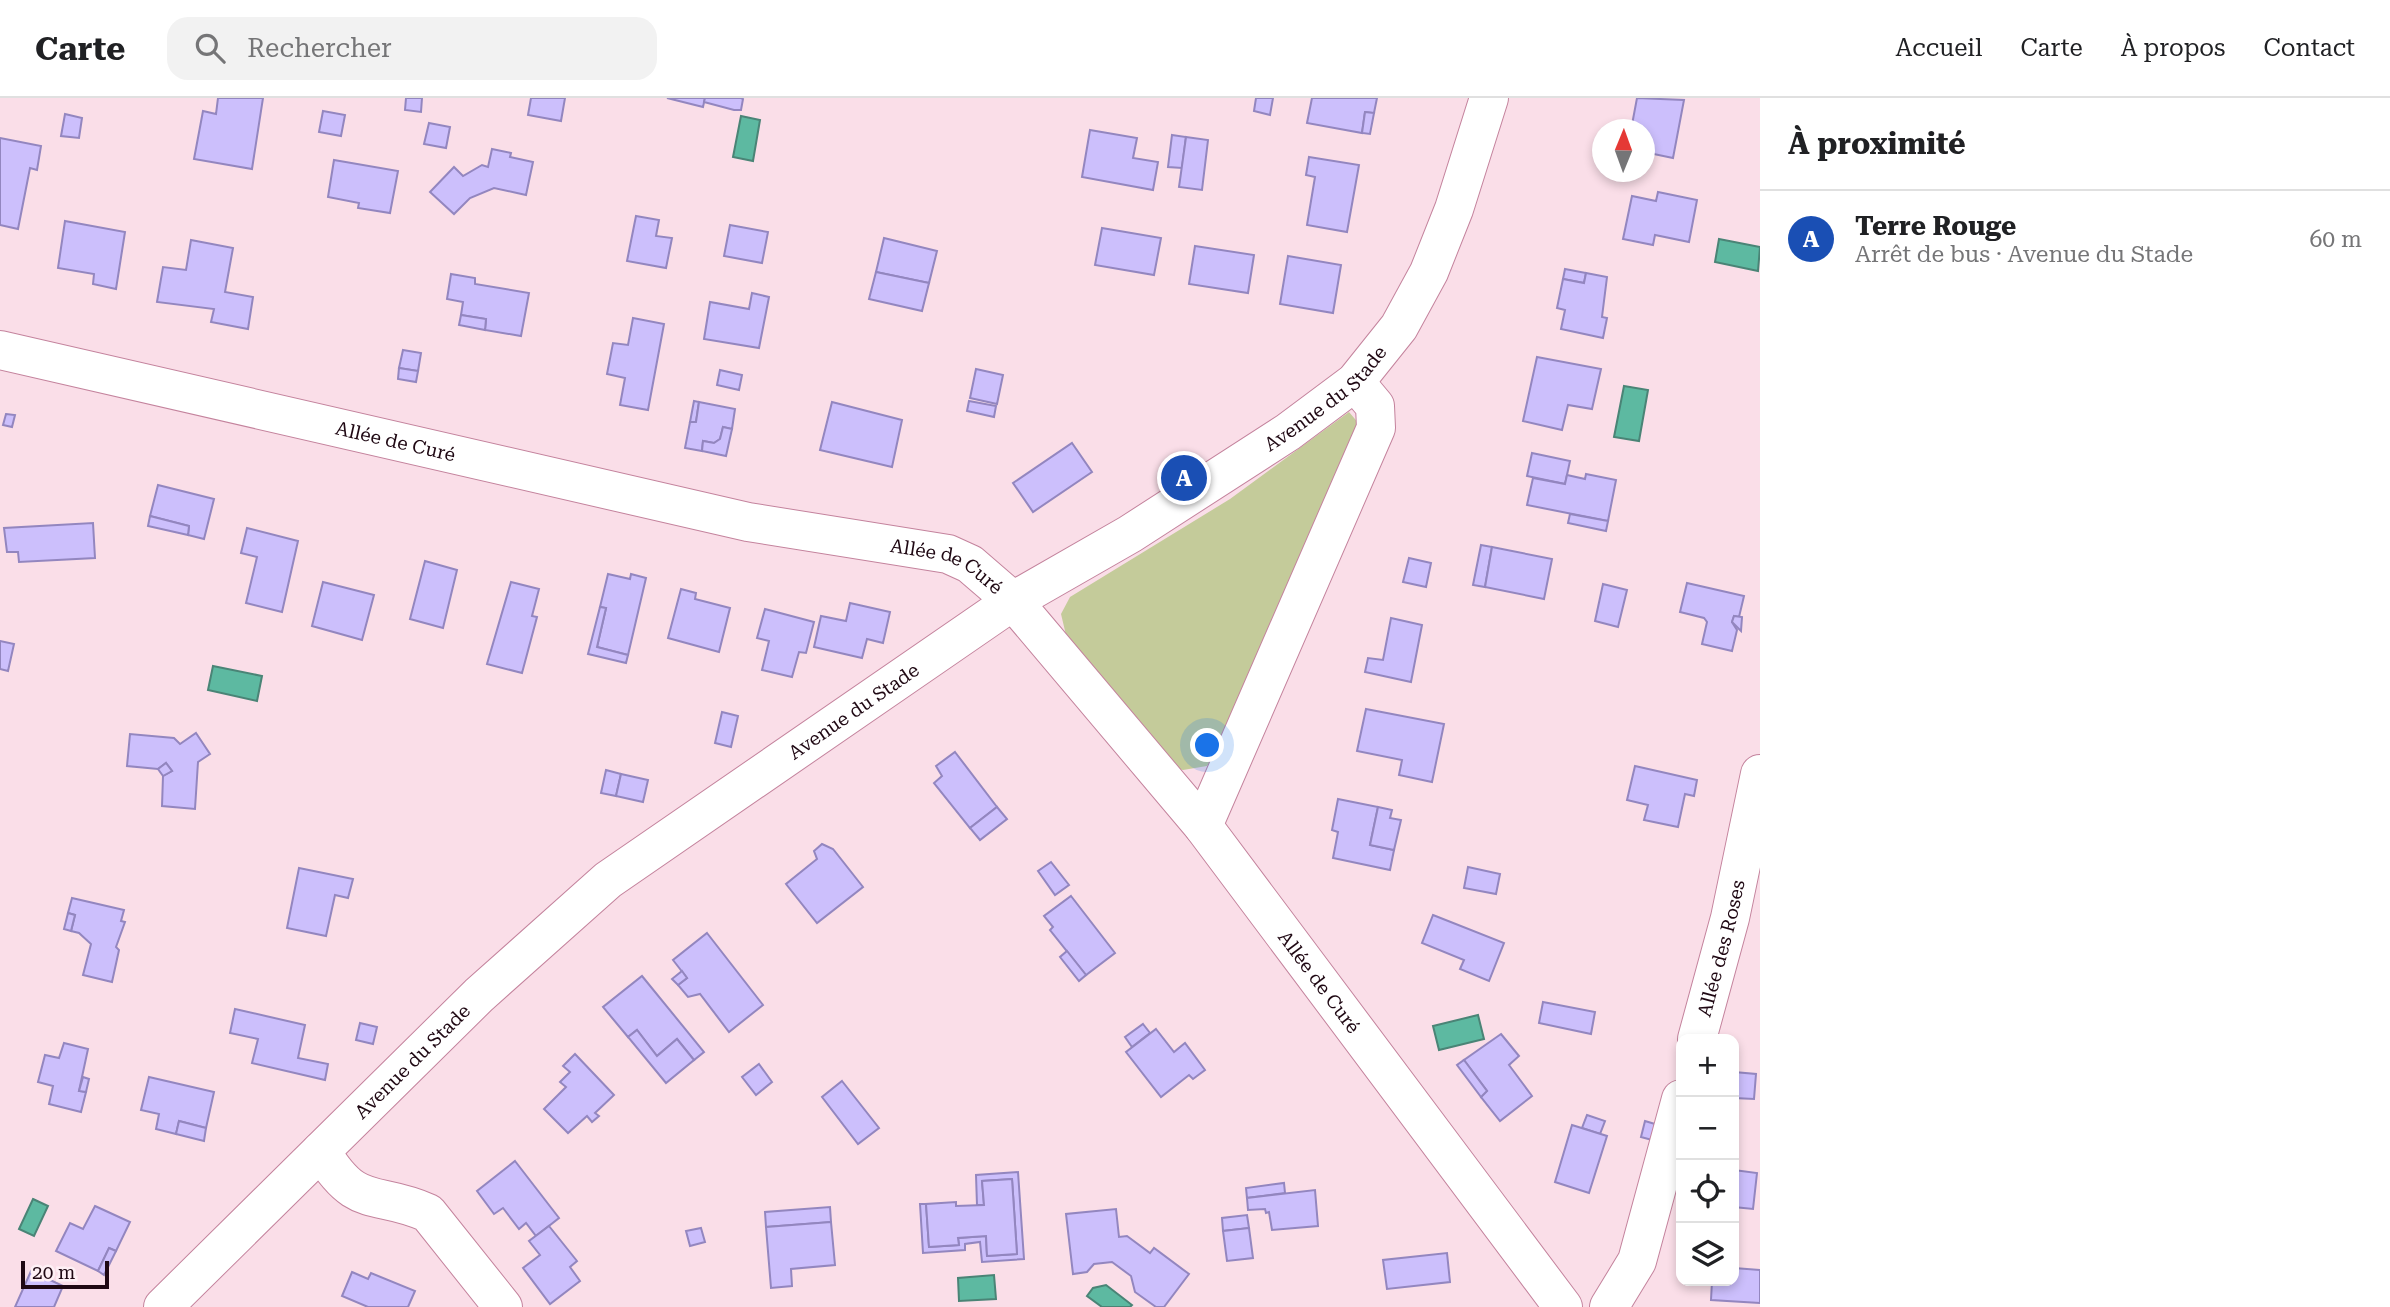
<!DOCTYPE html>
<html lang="fr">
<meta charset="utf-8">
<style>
:root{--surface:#fff;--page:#f2f2f2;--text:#202124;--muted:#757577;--line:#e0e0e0;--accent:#db2777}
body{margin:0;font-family:"Roboto Serif",serif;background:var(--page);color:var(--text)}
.controls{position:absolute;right:21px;bottom:21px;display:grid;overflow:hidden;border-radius:14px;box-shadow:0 4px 10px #0003}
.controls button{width:63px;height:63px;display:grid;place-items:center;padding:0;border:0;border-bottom:2px solid var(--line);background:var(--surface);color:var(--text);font:35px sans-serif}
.compass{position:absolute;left:1592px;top:21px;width:63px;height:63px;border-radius:50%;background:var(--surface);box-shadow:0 4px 10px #0003;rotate:1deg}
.scale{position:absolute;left:21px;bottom:18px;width:88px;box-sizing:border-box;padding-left:7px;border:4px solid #1f0813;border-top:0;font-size:19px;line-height:24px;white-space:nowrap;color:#1f0813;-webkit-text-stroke:5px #fef0f5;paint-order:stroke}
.you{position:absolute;left:1208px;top:648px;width:24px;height:24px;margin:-18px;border:5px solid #fff;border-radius:50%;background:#1a73e8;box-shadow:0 0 0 10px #1a73e833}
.badge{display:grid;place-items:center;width:46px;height:46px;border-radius:50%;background:var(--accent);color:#fff;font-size:23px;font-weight:700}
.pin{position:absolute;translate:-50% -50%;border:4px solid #fff;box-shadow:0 2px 7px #0006}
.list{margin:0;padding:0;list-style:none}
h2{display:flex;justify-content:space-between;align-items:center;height:91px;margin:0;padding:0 28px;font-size:30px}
h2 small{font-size:23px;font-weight:400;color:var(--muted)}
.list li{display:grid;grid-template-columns:46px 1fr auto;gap:21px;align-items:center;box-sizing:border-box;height:98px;padding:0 28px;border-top:2px solid var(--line)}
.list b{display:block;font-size:26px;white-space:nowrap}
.list p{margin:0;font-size:23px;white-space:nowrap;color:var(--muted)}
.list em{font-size:23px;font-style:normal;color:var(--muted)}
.icon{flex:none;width:38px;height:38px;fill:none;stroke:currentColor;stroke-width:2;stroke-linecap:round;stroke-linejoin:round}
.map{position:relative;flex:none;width:1760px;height:1209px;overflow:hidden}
header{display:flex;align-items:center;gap:42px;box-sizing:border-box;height:98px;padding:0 35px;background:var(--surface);border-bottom:2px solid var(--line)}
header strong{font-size:33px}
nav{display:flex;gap:38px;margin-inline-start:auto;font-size:24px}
.search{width:490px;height:63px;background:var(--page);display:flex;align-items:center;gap:18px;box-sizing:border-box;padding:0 24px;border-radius:21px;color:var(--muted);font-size:26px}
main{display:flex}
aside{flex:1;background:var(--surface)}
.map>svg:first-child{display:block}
</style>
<header>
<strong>Carte</strong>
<div class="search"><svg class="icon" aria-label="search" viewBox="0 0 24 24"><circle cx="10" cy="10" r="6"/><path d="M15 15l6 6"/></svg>Rechercher</div>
<nav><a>Accueil</a><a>Carte</a><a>À propos</a><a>Contact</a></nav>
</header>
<main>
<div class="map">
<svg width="1760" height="1209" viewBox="0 0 1760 1209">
<rect width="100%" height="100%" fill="#fadee8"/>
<path fill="#c4cb9a" d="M1349,314L1360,327L1224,646L1207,668L1183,672L1161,667L1066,537L1061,516L1070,499L1230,401Z"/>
<g fill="#5db9a1" stroke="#4a8476" stroke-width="2">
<path d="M741,18L760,22L753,63L733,59Z"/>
<path d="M1719,141L1760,149L1758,173L1715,164Z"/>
<path d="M1624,288L1648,292L1639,343L1614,339Z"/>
<path d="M213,568L262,578L257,603L208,592Z"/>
<path d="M1478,917L1484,941L1439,952L1433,928Z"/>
<path d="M33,1101L48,1108L34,1138L19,1131Z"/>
<path d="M994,1177L996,1201L959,1203L958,1180Z"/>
<path d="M1106,1187L1132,1207L1130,1209H1102L1087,1198L1093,1190Z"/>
</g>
<g fill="#ccbffc" stroke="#9386bf" stroke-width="2">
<path d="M218,0H263L252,71L194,61L203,13L216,16Z"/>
<path d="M406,0H422L421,14L405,12Z"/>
<path d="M531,0H565L561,23L528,17Z"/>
<path d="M667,0H705L703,9Z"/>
<path d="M705,0H741L743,1L741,12H734L704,4Z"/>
<path d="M1256,0H1273L1270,17L1254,13Z"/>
<path d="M1312,0H1377L1374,15L1365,14L1362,35L1307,25Z"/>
<path d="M1637,0L1684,2L1673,60L1644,54V32H1631Z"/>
<path d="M323,13L345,17L341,38L319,34Z"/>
<path d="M1365,14L1374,15L1370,36L1362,35Z"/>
<path d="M65,16L82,20L79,40L61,38Z"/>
<path d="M429,25L450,29L446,50L424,46Z"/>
<path d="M1090,32L1137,40L1133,60L1158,64L1153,92L1082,79Z"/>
<path d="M1172,37L1186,39L1182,70L1168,69Z"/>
<path d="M1186,39L1208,42L1202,92L1179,89Z"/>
<path d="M0,40L41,48L37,72L30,70L18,131L0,127Z"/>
<path d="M492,51L511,55L510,59L533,64L526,97L494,90L470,100L454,116L430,94L454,69L463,78L482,67L488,69Z"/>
<path d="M1309,59L1359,67L1347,134L1307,127L1315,79L1306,77Z"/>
<path d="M334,62L398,73L390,115L358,110L359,105L328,99Z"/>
<path d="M1658,94L1697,102L1689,144L1655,137L1653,147L1623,141L1632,98L1656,103Z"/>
<path d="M636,118L659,122L656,138L672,140L666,170L627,163Z"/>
<path d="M65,123L125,134L116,191L93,186L94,176L58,170Z"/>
<path d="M730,127L768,134L762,165L724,158Z"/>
<path d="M1102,130L1161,140L1154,177L1095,167Z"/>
<path d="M884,140L937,153L929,185L876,174Z"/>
<path d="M191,142L233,150L225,194L253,199L248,231L211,224L214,211L157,204L163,169L186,172Z"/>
<path d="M1195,148L1254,157L1248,195L1189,186Z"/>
<path d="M1288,158L1341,167L1333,215L1280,206Z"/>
<path d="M1565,171L1586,175L1584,185L1563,181Z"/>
<path d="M876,174L929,185L922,213L869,201Z"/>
<path d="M1586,175L1607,179L1602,219L1607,220L1603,240L1561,231L1565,212L1557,210L1563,181L1584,185Z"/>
<path d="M451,176L475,180V186L529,195L521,238L485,232L486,221L461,217L463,204L447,201Z"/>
<path d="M752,195L769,199L759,250L704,241L710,204L749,211Z"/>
<path d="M461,217L486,221L485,232L459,227Z"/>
<path d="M633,220L664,226L648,312L620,307L625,280L607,276L613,245L628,247Z"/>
<path d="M403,252L421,255L418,273L399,270Z"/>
<path d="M1537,259L1601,271L1592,311L1568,307L1562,332L1523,323Z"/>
<path d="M399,270L418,273L416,284L398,281Z"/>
<path d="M976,271L1003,277L997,306L970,300Z"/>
<path d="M720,272L742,277L739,292L717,287Z"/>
<path d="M694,303L699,304L696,324H690Z"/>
<path d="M969,303L996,308L994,319L967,313Z"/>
<path d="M699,304L735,311L732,331L723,329L720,341L714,345L703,343L702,353L685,350L690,324H696Z"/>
<path d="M832,304L902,322L892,369L820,352Z"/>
<path d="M6,316L15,317L12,329L3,327Z"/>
<path d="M723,329L732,331L726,358L702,353L703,343L714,345L720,341Z"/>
<path d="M1072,345L1092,374L1033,414L1013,385Z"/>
<path d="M1532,355L1570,363L1565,386L1527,378Z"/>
<path d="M1586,376L1616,382L1608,423L1527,407L1533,380L1565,386L1567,377L1585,381Z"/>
<path d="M158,387L214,401L204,441L188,437L189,428L150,418Z"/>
<path d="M1570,416L1608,423L1606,433L1568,425Z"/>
<path d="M150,418L189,428L188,437L148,428Z"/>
<path d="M93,425L95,460L19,464L18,454H7L4,430Z"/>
<path d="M247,430L298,443L282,514L246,505L257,459L241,455Z"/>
<path d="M1481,447L1492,449L1485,489L1473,487Z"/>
<path d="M1492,449L1552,461L1544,501L1485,489Z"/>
<path d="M1409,460L1431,465L1426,489L1403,484Z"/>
<path d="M425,463L457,472L443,530L410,521Z"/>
<path d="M608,476L630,481L631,476L646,480L628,557L597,549L606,510L600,509Z"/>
<path d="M323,484L374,497L362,542L312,528Z"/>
<path d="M511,484L539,491L532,518L537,519L522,575L487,566Z"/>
<path d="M1687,485L1744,498L1739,519L1734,518L1732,524L1737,532L1732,553L1702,546L1707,524L1704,520L1680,514Z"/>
<path d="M1603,486L1627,492L1618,529L1595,523Z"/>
<path d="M681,491L696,495L695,501L730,510L719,554L668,540Z"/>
<path d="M850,505L890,514L883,545L867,541L862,560L814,549L821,518L846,523Z"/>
<path d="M600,509L606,510L597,549L628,557L626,565L588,556Z"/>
<path d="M765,511L814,524L806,555L799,554L792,579L762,572L769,543L757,540Z"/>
<path d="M1734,518L1742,519L1741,533L1732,524Z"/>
<path d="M1391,520L1422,527L1411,584L1365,574L1368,560L1383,562Z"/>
<path d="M0,543L14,546L8,573L0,571Z"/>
<path d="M1366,611L1444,626L1432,684L1399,677L1402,662L1357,653Z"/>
<path d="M722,614L738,618L731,649L715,645Z"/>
<path d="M196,635L210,656L198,664L195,711L162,708L163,678L172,673L166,665L158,671L127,668L130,636L174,640L180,646Z"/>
<path d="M955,654L997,709L970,730L934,685L942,678L936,668Z"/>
<path d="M166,665L172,673L163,678L158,671Z"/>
<path d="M1635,668L1697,682L1694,698L1685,696L1678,729L1644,722L1648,707L1627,702Z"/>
<path d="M606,672L621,676L616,698L601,695Z"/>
<path d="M621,676L648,682L643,704L616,698Z"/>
<path d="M1338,701L1378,709L1370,747L1394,752L1390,772L1333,760L1338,734L1332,732Z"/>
<path d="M997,709L1007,721L980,742L970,730Z"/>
<path d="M1378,709L1392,712L1390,720L1401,722L1394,752L1370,747Z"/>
<path d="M822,746L833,751L863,789L817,825L786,786L817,761L814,753Z"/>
<path d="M1051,764L1069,787L1055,797L1038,773Z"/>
<path d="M1468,769L1500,776L1496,796L1464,790Z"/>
<path d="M299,770L353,781L348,800L335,797L326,838L287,830Z"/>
<path d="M1071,798L1115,855L1086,877L1050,832L1053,829L1044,818Z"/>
<path d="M72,800L124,812L121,823L125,824L116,849L119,852L112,884L83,877L91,846L79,835L71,833L75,817L68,815Z"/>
<path d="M68,815L75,817L71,833L64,831Z"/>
<path d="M1433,817L1504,845L1489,883L1460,871L1464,862L1422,845Z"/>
<path d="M707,835L763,907L729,934L700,896L688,899L678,887L687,880L673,862Z"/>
<path d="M1067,853L1086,877L1079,883L1060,859Z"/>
<path d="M682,873L687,880L678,887L672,881Z"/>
<path d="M642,878L704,954L694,962L677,941L657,958L637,932L628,939L603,909Z"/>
<path d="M1543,904L1595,914L1591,936L1539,925Z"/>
<path d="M235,911L305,927L298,960L328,966L325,982L252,965L258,941L230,935Z"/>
<path d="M360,925L377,929L373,946L356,942Z"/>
<path d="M1143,926L1150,935L1132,949L1125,939Z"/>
<path d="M1156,931L1174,954L1185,945L1205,972L1193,981L1189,977L1161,999L1126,954Z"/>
<path d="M637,932L657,958L677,941L694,962L666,985L628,939Z"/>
<path d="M1501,936L1519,958L1509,967L1532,998L1500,1023L1481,999L1487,993L1464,962Z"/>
<path d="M64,945L88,951L79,993L86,994L81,1014L49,1006L53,988L38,984L45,957L59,960Z"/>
<path d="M575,956L614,997L595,1015L599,1018L592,1024L587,1018L568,1035L544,1011L566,989L560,984L570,974L563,968Z"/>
<path d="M1464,962L1487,993L1481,999L1457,967Z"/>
<path d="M759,966L772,984L756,997L742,979Z"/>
<path d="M1734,974L1756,976L1754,1001L1734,1000Z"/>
<path d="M83,979L89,981L86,994L79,993Z"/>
<path d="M149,979L214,994L206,1030L179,1023L176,1036L156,1031L159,1016L141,1012Z"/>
<path d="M842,983L879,1030L858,1046L822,999Z"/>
<path d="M1587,1017L1605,1023L1600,1036L1582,1030Z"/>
<path d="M179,1023L206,1030L204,1043L176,1036Z"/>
<path d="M1645,1023L1655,1026L1652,1042L1641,1039Z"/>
<path d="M1572,1027L1607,1038L1589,1095L1555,1084Z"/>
<path d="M515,1063L559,1120L536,1138L526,1125L519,1131L503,1110L494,1116L477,1093Z"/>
<path d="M1734,1072L1757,1075L1753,1111L1734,1109Z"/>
<path d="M1018,1074L1024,1161L982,1164L980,1144L965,1146V1152L923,1155L920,1106H926L929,1149L959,1147L958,1140L986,1138L987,1158L1017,1156L1012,1081L982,1083L984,1107H977L976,1077Z"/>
<path d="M1012,1081L1017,1156L987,1158L986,1138L958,1140L959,1147L929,1149L926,1106L956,1104V1108L984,1107L982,1083Z"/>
<path d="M1284,1085L1285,1095L1247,1100L1246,1090Z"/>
<path d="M1315,1092L1318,1128L1272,1132L1269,1114L1266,1115L1265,1111L1248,1112L1247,1100Z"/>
<path d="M95,1108L130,1124L116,1153L109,1150L98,1173L56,1153L70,1125L83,1131Z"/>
<path d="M830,1109L831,1124L766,1129L765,1114Z"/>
<path d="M1116,1111L1119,1139L1127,1138L1150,1155L1154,1150L1189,1176L1164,1209H1156L1135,1194L1131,1178L1112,1164L1094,1166L1087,1174L1073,1176L1066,1116Z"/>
<path d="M1247,1117L1249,1130L1223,1133L1222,1120Z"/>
<path d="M831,1124L835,1167L791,1171L792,1188L771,1190L766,1129Z"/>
<path d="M549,1128L577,1163L570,1169L580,1183L550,1206L523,1170L540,1157L529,1143Z"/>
<path d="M701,1130L705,1144L690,1148L686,1133Z"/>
<path d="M1249,1130L1253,1160L1227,1163L1223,1133Z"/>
<path d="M109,1150L116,1153L104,1177L98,1173Z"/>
<path d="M1447,1155L1450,1184L1387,1191L1383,1162Z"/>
<path d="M1734,1170L1760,1172V1205L1711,1202L1712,1183H1734Z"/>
<path d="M31,1173L63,1188L54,1209H15Z"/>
<path d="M352,1174L368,1181L371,1175L415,1193L408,1209H368L342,1198Z"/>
</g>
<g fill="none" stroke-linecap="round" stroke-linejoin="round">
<g stroke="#c4839d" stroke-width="40">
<g id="minor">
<path id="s1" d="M0,252L748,424L948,456L970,466L1013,503L1203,728L1563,1209"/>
<path d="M1203,728L1376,330L1375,308L1355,284"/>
<path id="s2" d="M1697,941L1730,820L1760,676"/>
<path d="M321,1053C358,1114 374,1091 428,1115L503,1209"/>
<path id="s3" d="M163,1209L479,897L608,782L1013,503L1130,436L1288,334L1355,284L1399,229L1429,174L1454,111L1489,0"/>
<path d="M1609,1209L1637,1163L1681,1001"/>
</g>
</g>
<use href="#minor" stroke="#fff" stroke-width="38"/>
</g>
<g text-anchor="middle" stroke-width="5" stroke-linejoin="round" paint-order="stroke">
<g font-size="19" fill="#1f0813" stroke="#fef0f5">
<text dy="7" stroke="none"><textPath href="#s3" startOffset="1482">Avenue du Stade</textPath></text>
<text dy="7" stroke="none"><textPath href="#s1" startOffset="406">Allée de Curé</textPath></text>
<text dy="7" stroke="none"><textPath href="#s1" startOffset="973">Allée de Curé</textPath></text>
<text dy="7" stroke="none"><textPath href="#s3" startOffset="915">Avenue du Stade</textPath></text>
<text dy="7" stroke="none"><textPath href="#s2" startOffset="94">Allée des Roses</textPath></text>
<text dy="7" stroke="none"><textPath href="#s1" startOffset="1540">Allée de Curé</textPath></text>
<text dy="7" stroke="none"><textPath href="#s3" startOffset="350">Avenue du Stade</textPath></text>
</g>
</g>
</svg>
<div class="controls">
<button>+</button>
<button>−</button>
<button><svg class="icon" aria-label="locate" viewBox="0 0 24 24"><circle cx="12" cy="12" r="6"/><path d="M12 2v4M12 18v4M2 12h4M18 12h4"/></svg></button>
<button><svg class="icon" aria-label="layers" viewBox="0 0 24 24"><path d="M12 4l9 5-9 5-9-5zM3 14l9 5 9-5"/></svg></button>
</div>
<svg class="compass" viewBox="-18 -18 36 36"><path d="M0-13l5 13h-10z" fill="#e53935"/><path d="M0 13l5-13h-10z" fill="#757577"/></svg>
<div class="scale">20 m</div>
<div class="you"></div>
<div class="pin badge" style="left:1184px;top:380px;background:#1a4fb4">A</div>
</div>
<aside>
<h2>À proximité<small></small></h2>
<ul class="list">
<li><span class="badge" style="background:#1a4fb4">A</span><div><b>Terre Rouge</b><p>Arrêt de bus · Avenue du Stade</p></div><em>60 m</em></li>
</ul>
</aside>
</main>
